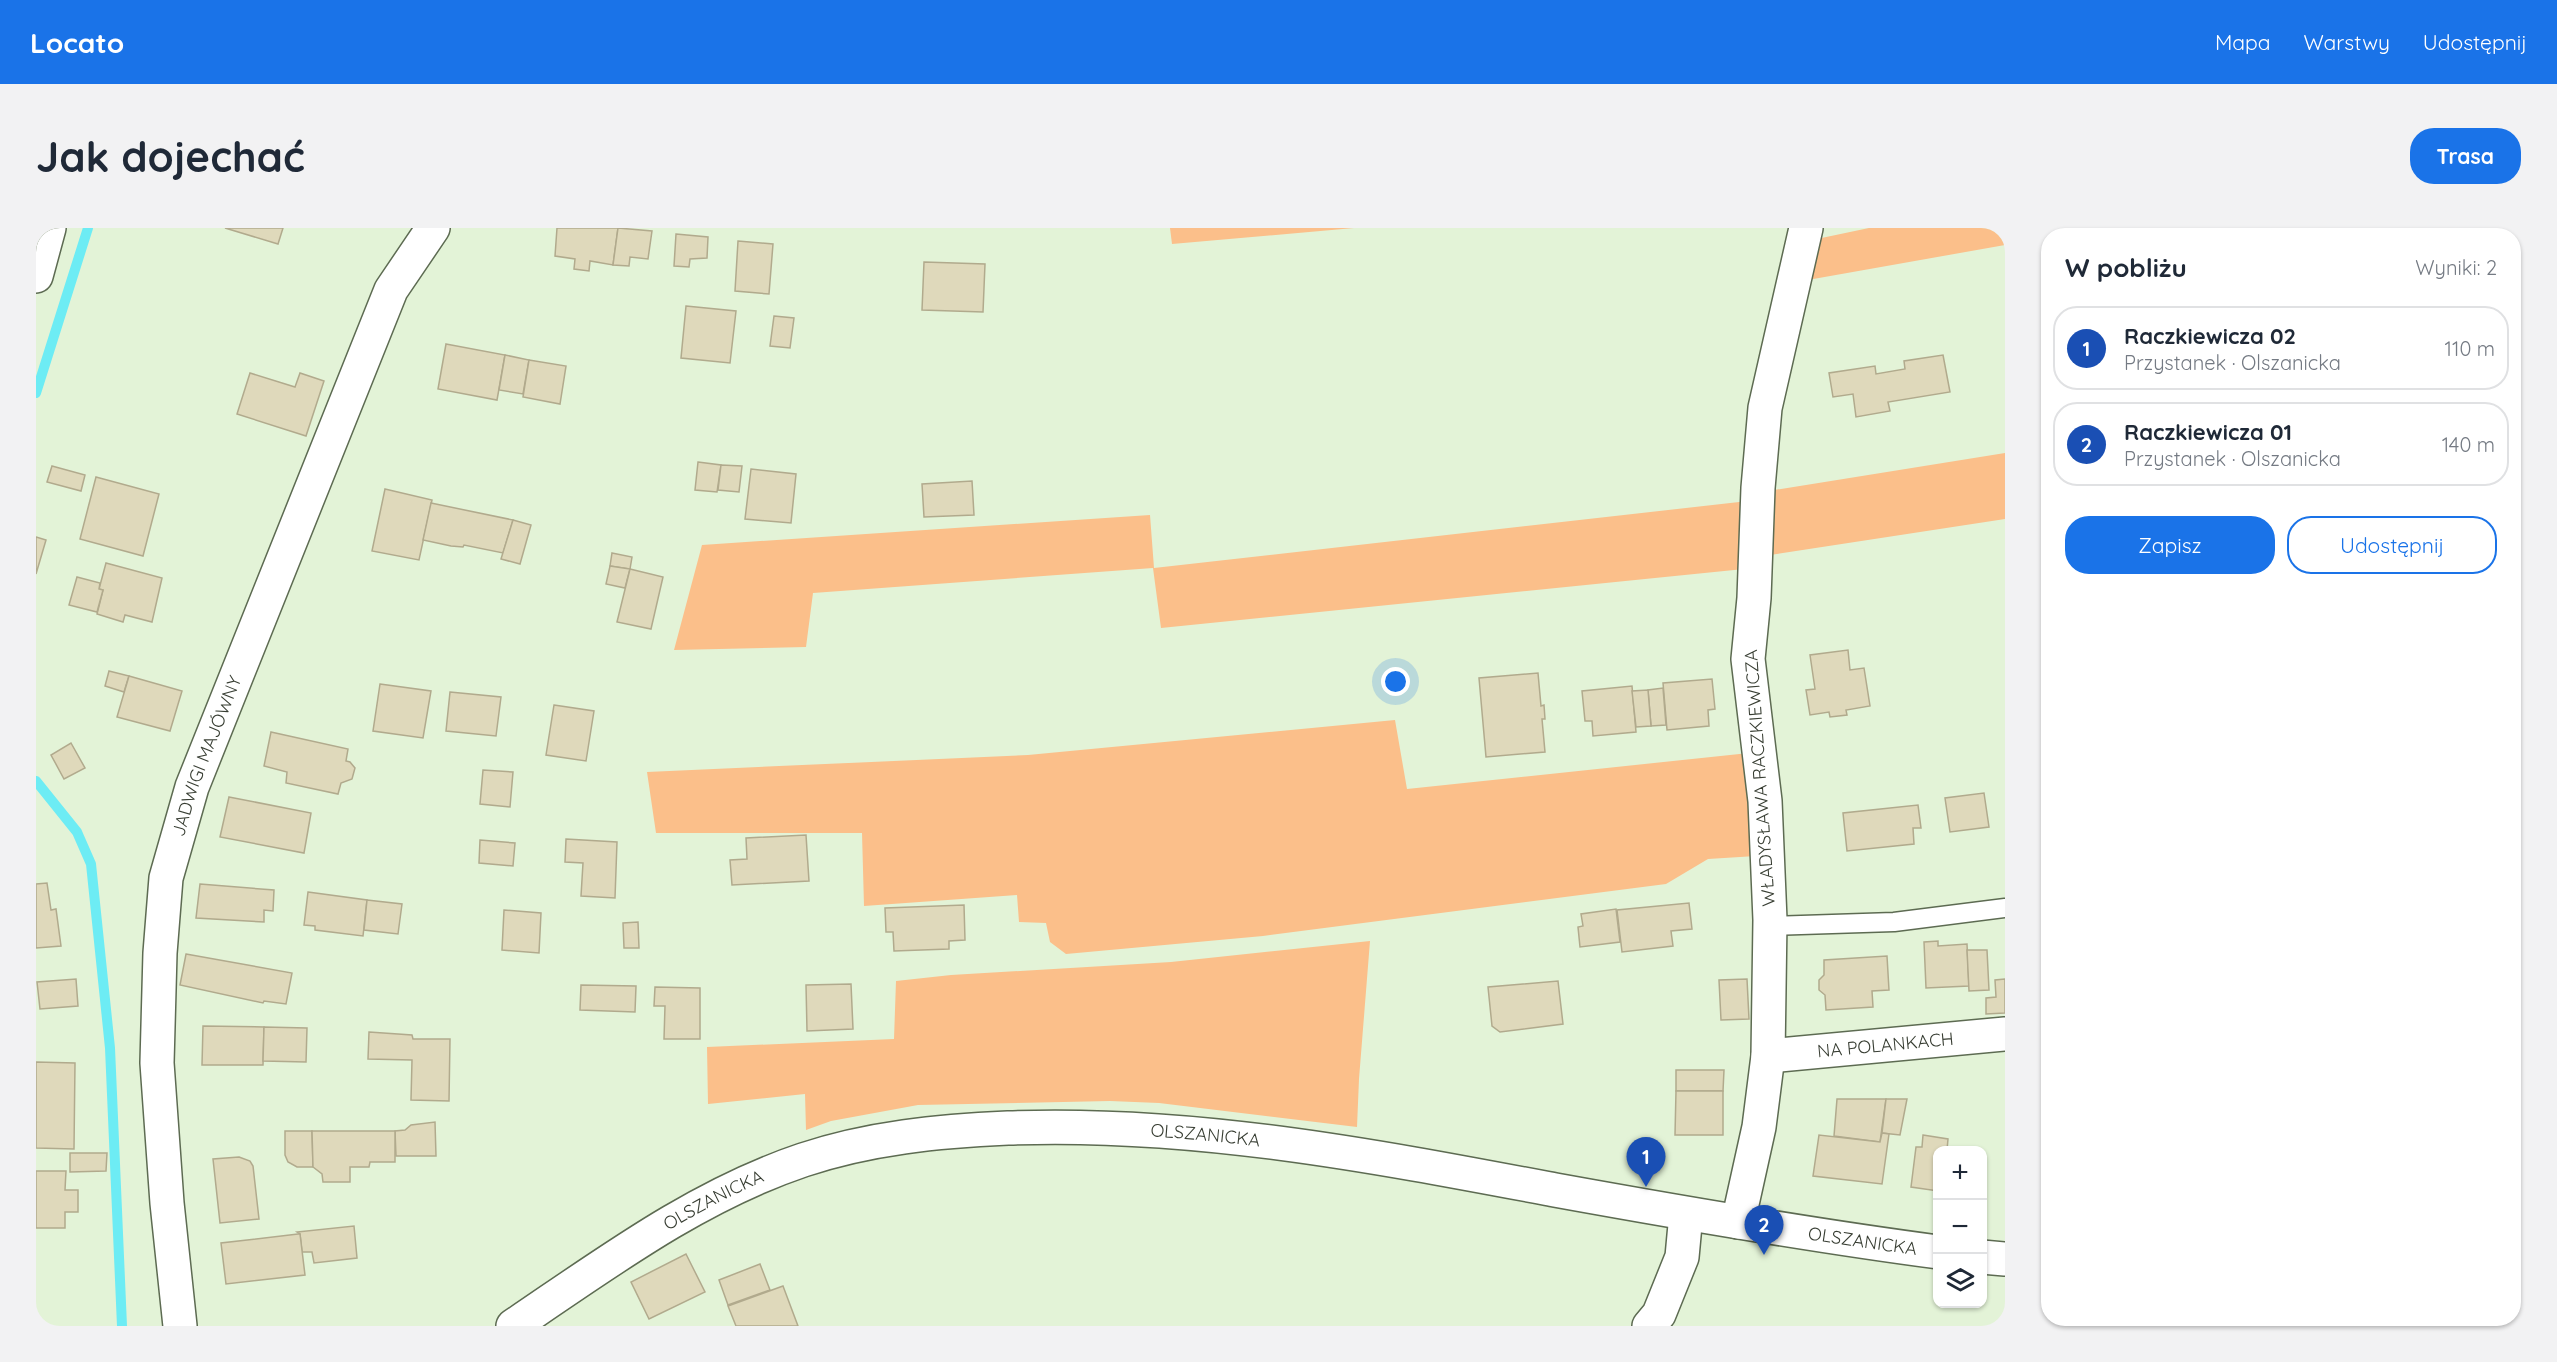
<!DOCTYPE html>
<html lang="pl">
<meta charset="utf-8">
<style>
:root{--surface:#fff;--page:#f2f2f3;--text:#1f2937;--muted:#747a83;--line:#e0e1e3;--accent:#1a73e8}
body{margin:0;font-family:Quicksand,sans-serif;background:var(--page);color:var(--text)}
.controls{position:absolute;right:18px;bottom:18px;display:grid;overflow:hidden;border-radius:12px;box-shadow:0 2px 4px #0004}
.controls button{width:54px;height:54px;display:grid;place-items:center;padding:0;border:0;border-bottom:2px solid var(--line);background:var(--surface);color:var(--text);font:30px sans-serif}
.you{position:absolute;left:1360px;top:454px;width:21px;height:21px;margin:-15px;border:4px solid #fff;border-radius:50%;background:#1a73e8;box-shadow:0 0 0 9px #1a73e833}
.badge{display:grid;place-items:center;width:39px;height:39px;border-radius:50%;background:var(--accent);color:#fff;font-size:20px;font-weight:700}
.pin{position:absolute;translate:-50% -50px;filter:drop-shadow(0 2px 3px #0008)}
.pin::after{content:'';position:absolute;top:32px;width:21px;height:18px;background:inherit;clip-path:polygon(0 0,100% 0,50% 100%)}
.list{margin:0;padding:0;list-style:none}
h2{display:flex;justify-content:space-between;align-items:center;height:78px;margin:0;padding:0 24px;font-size:26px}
h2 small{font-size:20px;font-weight:400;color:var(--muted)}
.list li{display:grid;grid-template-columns:39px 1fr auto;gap:18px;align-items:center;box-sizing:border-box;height:84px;margin:0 12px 12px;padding:0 12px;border:2px solid var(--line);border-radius:24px}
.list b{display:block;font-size:22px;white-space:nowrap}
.list p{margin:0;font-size:20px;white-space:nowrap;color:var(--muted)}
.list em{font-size:20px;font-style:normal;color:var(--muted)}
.actions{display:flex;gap:12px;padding:18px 24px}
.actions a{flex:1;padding:14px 0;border:2px solid var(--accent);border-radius:24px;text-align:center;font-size:21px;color:var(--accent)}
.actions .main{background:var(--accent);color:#fff}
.icon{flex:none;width:33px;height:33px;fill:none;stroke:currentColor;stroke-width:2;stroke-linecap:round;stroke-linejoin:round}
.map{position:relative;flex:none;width:1969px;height:1098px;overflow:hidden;border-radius:24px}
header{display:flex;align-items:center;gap:36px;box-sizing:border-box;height:84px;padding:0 30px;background:var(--accent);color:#fff}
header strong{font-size:28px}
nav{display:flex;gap:33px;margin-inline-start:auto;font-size:21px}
.intro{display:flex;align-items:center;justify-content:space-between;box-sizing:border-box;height:144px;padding:0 36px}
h1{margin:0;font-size:42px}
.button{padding:15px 27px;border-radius:24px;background:var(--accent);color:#fff;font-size:21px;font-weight:700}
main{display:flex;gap:36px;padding:0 36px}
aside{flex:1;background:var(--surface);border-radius:24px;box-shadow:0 2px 4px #0004}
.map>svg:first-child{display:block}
</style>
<header>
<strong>Locato</strong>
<nav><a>Mapa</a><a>Warstwy</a><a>Udostępnij</a></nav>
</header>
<div class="intro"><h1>Jak dojechać</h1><a class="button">Trasa</a></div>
<main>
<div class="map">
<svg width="1969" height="1098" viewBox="0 0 1969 1098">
<rect width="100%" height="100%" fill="#e3f3d7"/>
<g fill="#fbbf8a">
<path d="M1134,0H1318L1136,16Z"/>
<path d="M1833,0H1969V17L1766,53L1776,12Z"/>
<path d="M1969,225V291L1728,328L1732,263Z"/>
<path d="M1712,273L1708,341L1125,400L1117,340L777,365L770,419L638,422L666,317L1114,287L1118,340Z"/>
<path d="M1359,492L1371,561L1713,525L1720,628L1672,631L1630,656L1227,708L1030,726L1014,714L1010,695L983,694L981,667L828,678L826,605H620L611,544L992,527Z"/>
<path d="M1334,713L1323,851L1321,899L1123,875L1074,873L882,877L795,893L770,902L769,866L672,876L671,819L858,811L860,753L915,747L1135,734Z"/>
</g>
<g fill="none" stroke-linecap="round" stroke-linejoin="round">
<g stroke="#6decf4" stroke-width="10">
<path d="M0,165L52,0"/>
<path d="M0,553L41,604L55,636L74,820L86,1098"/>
</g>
</g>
<g fill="#dfd9bb" stroke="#b1aa8d" stroke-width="1.5">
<path d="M189,0H247L242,16Z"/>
<path d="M521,0H582L577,37L554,33L553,43L538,41L539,31L519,28Z"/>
<path d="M582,0L616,3L612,31L594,29L593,38L577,37Z"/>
<path d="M640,6L672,9L671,30L654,31L653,39L638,38Z"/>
<path d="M702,13L737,16L733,66L699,63Z"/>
<path d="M888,34L949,36L947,84L886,82Z"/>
<path d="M650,78L700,83L694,135L645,130Z"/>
<path d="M738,88L758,90L754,120L734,118Z"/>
<path d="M410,116L469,127L461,172L402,161Z"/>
<path d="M469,127L493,132L487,166L463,162Z"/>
<path d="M1907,127L1914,164L1852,174L1854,183L1820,189L1817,166L1797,169L1793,145L1839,138L1840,146L1869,141L1868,133Z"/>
<path d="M493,132L530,138L524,176L487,169Z"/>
<path d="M214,145L259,159L264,145L288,153L270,208L201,186Z"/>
<path d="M662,234L685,237L681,264L659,262Z"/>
<path d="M685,237L706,238L703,264L682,262Z"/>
<path d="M16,238L49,247L45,263L11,254Z"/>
<path d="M715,241L760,246L755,295L709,291Z"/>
<path d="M60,249L123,266L107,328L44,311Z"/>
<path d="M936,253L938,287L888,289L886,256Z"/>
<path d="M349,261L396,272L383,332L336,323Z"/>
<path d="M395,275L477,292L467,325L428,317L427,319L415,318L387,312Z"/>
<path d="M477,292L495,297L484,336L465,331Z"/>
<path d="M0,309L10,312L0,346Z"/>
<path d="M576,325L596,329L594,341L574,338Z"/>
<path d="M70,335L126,350L116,394L89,387L87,394L61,386L67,362L63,361Z"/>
<path d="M574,338L594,341L589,360L570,356Z"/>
<path d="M594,341L627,349L615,401L581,394Z"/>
<path d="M41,349L64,355L63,361L67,362L61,384L33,377Z"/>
<path d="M1812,422L1814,442L1828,440L1834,478L1810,482L1811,487L1794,489L1793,484L1774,487L1770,462L1779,461L1774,427Z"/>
<path d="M73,443L93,448L88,464L69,458Z"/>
<path d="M1502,445L1505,478L1508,477L1509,491H1506L1509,524L1450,529L1443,450Z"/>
<path d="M93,448L146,463L134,503L81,489Z"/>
<path d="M1676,451L1679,481L1672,482L1673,498L1631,502L1627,455Z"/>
<path d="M344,456L395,463L387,510L337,503Z"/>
<path d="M1596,458L1600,504L1557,508L1556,493H1549L1546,463Z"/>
<path d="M1627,460L1630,497L1615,498L1612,462Z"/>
<path d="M1612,462L1615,498L1600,499L1596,463Z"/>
<path d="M414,464L465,469L460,508L410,503Z"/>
<path d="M518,477L558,483L550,533L510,527Z"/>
<path d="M235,504L312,521L310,533L314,534L319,540L316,551L305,555L302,566L250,555L251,544L228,538Z"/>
<path d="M35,515L49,540L28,551L15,527Z"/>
<path d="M447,542L477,544L474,579L444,576Z"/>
<path d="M1948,565L1953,599L1914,604L1909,570Z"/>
<path d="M193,569L275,585L268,625L184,609Z"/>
<path d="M1882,577L1885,600H1877L1878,616L1811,623L1807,585Z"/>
<path d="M770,607L773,653L696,657L694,632L711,631L710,610Z"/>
<path d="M530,611L581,614L579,670L545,668L547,635L529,634Z"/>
<path d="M444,612L479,615L477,638L443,635Z"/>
<path d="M11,655L15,682L20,681L25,718L0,720V656Z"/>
<path d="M164,656L238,662L237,683L228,682V694L160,690Z"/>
<path d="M272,664L331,672L327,708L279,702V698L268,697Z"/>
<path d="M331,672L366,676L362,706L328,702Z"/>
<path d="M1653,675L1656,701L1635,703L1637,718L1586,724L1581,682Z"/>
<path d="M928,677L929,712L913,713V721L858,723L857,704H850L849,680Z"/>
<path d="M1580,681L1584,714L1544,719L1542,699L1547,698L1545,686Z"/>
<path d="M468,682L505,685L503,725L466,722Z"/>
<path d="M602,694L603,720H588L587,695Z"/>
<path d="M1902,713V718L1931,716L1933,758L1890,760L1888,714Z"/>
<path d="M1931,722H1951L1953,762L1933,763Z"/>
<path d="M150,726L256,745L250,776L228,773L227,775L144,757Z"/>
<path d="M1851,728L1853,762L1836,763L1837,779L1790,782L1789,767L1783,762V752L1788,747V732Z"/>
<path d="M40,751L42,778L4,781L1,754Z"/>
<path d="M1711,751L1713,791L1685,792L1683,752Z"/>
<path d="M1969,751V785L1950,786V770L1960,769L1959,752Z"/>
<path d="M1522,753L1527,796L1464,804L1456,798L1452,759Z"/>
<path d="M815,756L817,801L771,803L770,757Z"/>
<path d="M545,757L600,758L599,784L544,782Z"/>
<path d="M619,759L664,760V811H628L629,778H618Z"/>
<path d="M167,798L228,799L227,837H166Z"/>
<path d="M228,799L271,800L270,834L227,833Z"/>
<path d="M333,804L376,807L377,811H414L413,873L375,872L376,832L332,831Z"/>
<path d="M0,834L39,835L38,921L0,920Z"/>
<path d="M1640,842H1688L1687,863H1640Z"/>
<path d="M1640,863H1687V907H1639Z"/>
<path d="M1801,871H1850L1844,914L1798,908Z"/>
<path d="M1850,871H1871L1864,907L1846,905Z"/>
<path d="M399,894L400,928H360L359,903L369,902L375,897Z"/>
<path d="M249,903H276L277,939H261L252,934L249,927Z"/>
<path d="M276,903H359V934H334L333,939H314V954H287L286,946L277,939Z"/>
<path d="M1846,905L1853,906L1846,956L1777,948L1783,907L1844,914Z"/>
<path d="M1887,907L1912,911L1911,922H1902V963L1875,959L1880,919H1886Z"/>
<path d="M34,925H71L70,943L34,944Z"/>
<path d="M203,929L214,933L217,938L223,991L184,995L177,931Z"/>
<path d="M0,943H30L29,962H42V984H29V1000H0Z"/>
<path d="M318,998L321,1030L278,1035L276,1024H266L264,1006L261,1004Z"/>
<path d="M262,1006H264L269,1047L190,1056L185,1015Z"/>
<path d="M650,1026L669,1064L613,1091L595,1054Z"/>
<path d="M724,1036L734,1062L692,1077L683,1052Z"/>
<path d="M747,1058L762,1098H700L692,1078Z"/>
</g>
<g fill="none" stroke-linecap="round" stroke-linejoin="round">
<g stroke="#5d6b52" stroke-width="21">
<path id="service" d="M1734,698L1858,694L1969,680"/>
</g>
<g stroke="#5d6b52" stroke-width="36">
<g id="minor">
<path d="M0,48L13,0"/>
<path id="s1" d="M1732,828L1969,806"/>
<path d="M1702,994L1723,899L1732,828L1734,692L1729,573L1712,431L1718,370L1722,260L1729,180L1770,0"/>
<path id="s2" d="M144,1098L131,975L121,835L124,725L130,650L156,559L355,62L397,0"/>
<path d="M1613,1098L1623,1086L1646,1029L1650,986"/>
</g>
</g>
<g stroke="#5d6b52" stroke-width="36">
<g id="tertiary">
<path d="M1946,1029L1969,1031"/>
<path id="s3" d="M477,1098C569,1036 660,968 767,932C833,910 903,903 972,900C1157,893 1339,928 1519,962C1646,985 1773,1007 1902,1024"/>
</g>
</g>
<use href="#service" stroke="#fff" stroke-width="18"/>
<use href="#minor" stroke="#fff" stroke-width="33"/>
<use href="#tertiary" stroke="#fff" stroke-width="33"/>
</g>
<g text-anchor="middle" stroke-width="6" stroke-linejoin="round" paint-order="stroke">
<g font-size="18" fill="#383e33" stroke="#fff">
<text dy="6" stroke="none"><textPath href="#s2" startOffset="578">JADWIGI MAJÓWNY</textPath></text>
<text transform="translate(1724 550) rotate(-94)" y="6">WŁADYSŁAWA RACZKIEWICZA</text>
<text dy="6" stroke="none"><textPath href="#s1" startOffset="118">NA POLANKACH</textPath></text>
<text dy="6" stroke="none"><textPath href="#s3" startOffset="741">OLSZANICKA</textPath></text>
<text dy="6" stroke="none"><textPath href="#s3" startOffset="237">OLSZANICKA</textPath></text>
<text dy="6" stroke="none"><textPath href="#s3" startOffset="1407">OLSZANICKA</textPath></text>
</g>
</g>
</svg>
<div class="controls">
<button>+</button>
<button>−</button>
<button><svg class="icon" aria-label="layers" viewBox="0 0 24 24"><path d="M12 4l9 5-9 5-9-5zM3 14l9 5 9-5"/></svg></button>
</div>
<div class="you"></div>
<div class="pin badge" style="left:1610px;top:959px;background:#1a4fb4">1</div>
<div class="pin badge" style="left:1728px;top:1027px;background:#1a4fb4">2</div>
</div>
<aside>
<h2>W pobliżu<small>Wyniki: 2</small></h2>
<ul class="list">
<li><span class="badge" style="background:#1a4fb4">1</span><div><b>Raczkiewicza 02</b><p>Przystanek · Olszanicka</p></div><em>110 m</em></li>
<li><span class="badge" style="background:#1a4fb4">2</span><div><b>Raczkiewicza 01</b><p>Przystanek · Olszanicka</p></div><em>140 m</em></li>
</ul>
<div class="actions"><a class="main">Zapisz</a><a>Udostępnij</a></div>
</aside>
</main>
